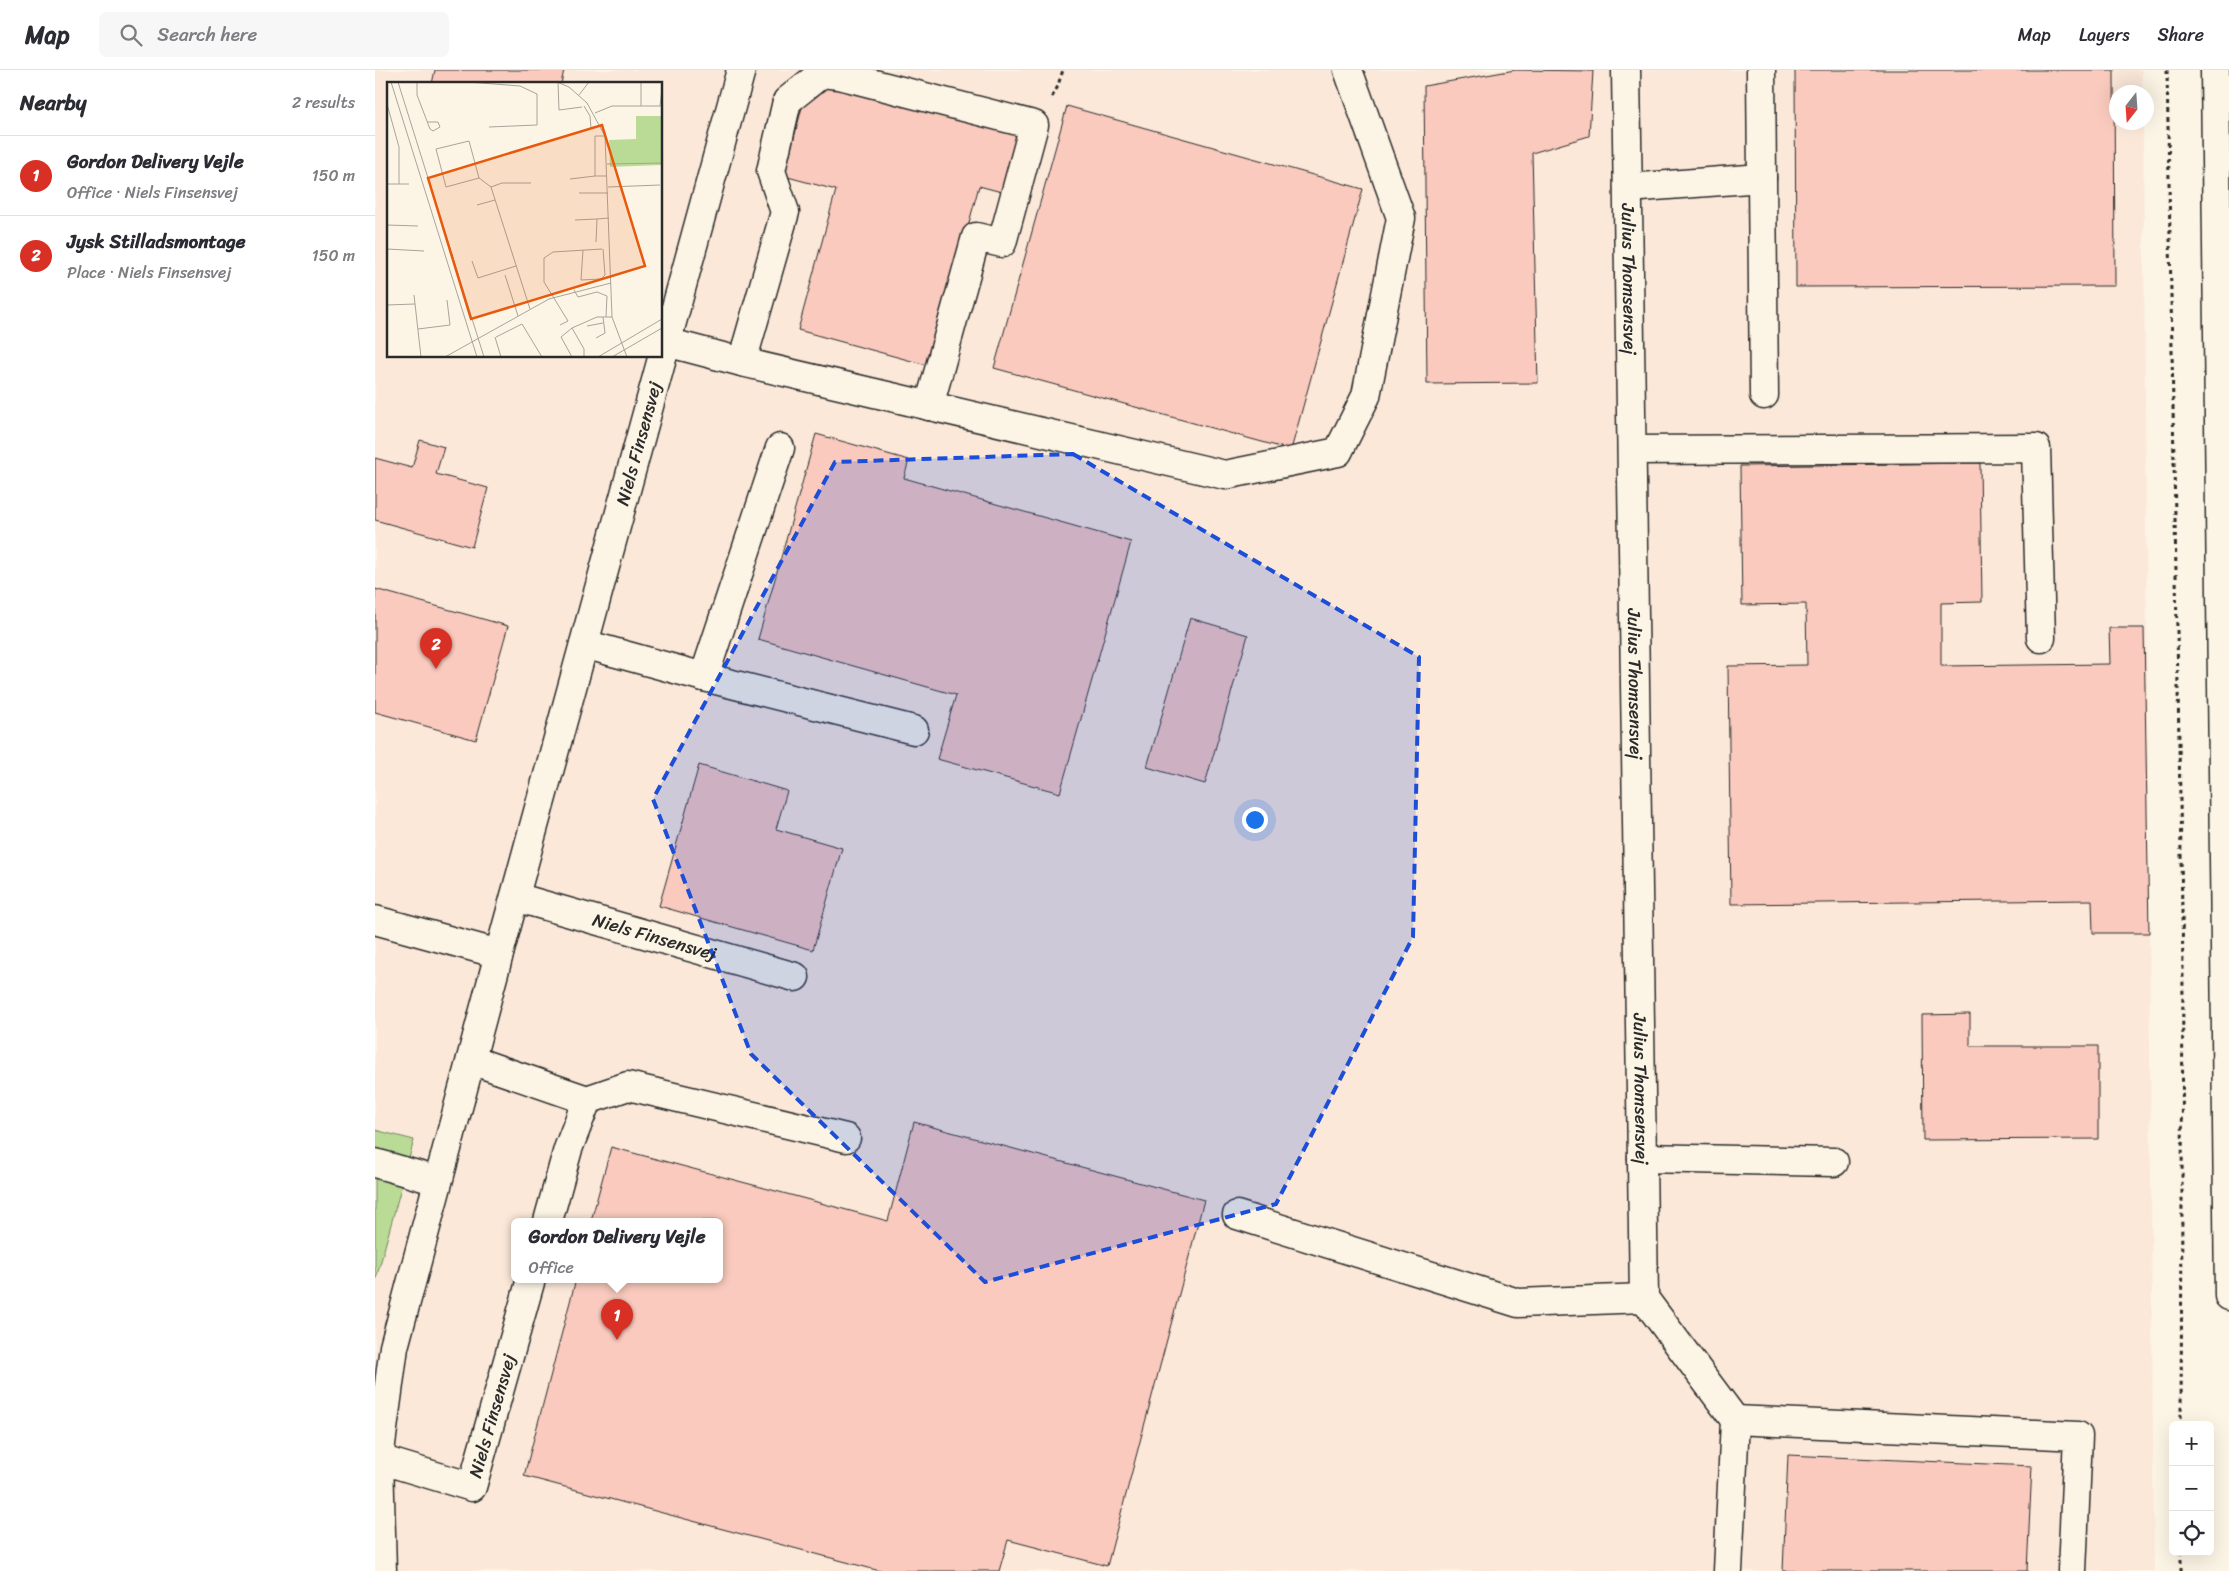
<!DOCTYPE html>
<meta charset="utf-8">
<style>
:root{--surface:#fff;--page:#f7f7f7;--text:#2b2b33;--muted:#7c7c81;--line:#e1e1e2;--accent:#d93025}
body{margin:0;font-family:Sriracha,sans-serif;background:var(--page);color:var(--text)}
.controls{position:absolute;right:15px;bottom:15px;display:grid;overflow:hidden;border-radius:8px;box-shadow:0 5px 20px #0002}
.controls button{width:45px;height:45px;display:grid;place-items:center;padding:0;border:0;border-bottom:1px solid var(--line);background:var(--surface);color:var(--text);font:25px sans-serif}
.compass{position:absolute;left:1734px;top:15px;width:45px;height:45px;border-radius:50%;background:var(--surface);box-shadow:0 5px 20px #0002;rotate:197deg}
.you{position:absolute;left:879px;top:749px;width:18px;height:18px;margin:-12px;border:4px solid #fff;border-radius:50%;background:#1a73e8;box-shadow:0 0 0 8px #1a73e833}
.badge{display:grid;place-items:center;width:32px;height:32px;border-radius:50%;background:var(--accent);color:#fff;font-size:16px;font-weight:700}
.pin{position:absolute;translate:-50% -41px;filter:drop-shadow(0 1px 2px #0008)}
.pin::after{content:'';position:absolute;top:26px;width:18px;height:15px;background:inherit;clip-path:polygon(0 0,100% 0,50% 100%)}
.popup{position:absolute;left:136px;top:1148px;width:212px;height:65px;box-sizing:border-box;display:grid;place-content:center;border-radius:8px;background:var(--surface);filter:drop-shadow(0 1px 4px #0005);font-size:16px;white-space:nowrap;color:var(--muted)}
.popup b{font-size:19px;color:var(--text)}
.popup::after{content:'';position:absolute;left:50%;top:100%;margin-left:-10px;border:10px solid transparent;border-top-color:var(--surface)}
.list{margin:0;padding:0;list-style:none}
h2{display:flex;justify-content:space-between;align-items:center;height:65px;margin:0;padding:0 20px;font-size:21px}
h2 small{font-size:16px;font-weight:400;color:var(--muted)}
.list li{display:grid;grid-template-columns:32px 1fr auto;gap:15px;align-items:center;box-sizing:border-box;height:80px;padding:0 20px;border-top:1px solid var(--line)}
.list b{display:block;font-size:19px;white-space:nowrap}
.list p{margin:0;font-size:16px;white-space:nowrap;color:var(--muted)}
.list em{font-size:16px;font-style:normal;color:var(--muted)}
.icon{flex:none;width:28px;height:28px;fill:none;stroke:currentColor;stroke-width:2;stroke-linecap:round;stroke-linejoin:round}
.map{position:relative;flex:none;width:1854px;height:1501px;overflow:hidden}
header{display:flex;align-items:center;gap:30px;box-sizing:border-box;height:70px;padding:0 25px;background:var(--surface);border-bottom:1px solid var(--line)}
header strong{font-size:24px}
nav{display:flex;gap:28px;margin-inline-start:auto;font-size:18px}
.search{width:350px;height:45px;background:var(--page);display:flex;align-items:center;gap:12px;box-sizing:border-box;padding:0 18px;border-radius:8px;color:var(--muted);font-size:19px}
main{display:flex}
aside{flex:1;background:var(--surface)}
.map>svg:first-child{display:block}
</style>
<header>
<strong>Map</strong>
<div class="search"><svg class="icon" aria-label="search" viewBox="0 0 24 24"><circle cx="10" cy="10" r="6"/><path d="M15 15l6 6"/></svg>Search here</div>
<nav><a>Map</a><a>Layers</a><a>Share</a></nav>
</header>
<main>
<aside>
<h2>Nearby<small>2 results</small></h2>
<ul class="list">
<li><span class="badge">1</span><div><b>Gordon Delivery Vejle</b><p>Office · Niels Finsensvej</p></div><em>150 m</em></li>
<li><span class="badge">2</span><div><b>Jysk Stilladsmontage</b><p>Place · Niels Finsensvej</p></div><em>150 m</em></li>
</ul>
</aside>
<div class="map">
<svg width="1854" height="1501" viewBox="0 0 1854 1501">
<rect width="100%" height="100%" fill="#fcf5e5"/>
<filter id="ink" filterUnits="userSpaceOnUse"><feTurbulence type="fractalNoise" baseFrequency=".02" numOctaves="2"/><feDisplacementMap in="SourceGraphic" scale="10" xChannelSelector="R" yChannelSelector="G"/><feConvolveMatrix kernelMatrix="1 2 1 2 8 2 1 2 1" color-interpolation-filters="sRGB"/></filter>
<g filter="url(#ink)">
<path fill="#fbe8d9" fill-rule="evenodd" d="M0,0H1767V22H1742V52L1768,53L1779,1501H0V1214L39,1070L0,1060ZM14,14H286V286H14ZM140,1151H344V1209H140Z"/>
<path fill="#badb95" stroke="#728360" d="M0,1060L39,1070L0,1213Z"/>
<g fill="#f9cabd" stroke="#2b2b2b">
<path d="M60,0H189L186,14H57Z"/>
<path d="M1140,0L1218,1L1214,66L1157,83L1163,313L1052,314L1049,16Z"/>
<path d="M1420,0H1739L1740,216L1421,217Z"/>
<path d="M448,12L649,67L634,124L604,116L555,296L423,260L461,120L409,106L431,22Z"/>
<path d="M692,36L988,119L916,380L619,298Z"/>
<path d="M441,364L534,390L529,408L756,472L685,723L562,689L581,625L383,569Z"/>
<path d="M45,370L69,377L61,404L113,418L97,477L0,450V388L37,398Z"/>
<path d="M1605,393L1607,532L1566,533V596L1735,594L1734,558H1769L1774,863H1718L1717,830L1356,834L1353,596L1432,595L1431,534L1367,535L1365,396Z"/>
<path d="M0,519L133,556L101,670L0,642Z"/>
<path d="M815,548L873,565L830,714L772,697Z"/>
<path d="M324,695L412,721L401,759L467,778L438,880L284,836Z"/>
<path d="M1595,944V976H1723V1069L1548,1070L1547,945Z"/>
<path d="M539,1052L829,1130L732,1496L633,1470L624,1501H505L149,1406L201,1209H344V1151H216L236,1077L513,1151Z"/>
<path d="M1413,1385L1657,1396L1652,1501H1408Z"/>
</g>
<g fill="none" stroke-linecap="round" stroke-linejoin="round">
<g stroke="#2b2b2b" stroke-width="31">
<g id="minor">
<path id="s1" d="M1251,0L1269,1228"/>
<path d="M1386,0L1389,325"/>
<path d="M1840,0L1854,1226"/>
<path d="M1253,118L1387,108"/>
<path d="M291,272L367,292L410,142L396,101L412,31L447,3L464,5L659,55L627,173L601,167L554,336"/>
<path d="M367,292L850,405L963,382L991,326L1026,148L973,0"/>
<path d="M1257,380L1661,378L1666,568"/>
<path d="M209,574L329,607L405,378"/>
<path d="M329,607L539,660"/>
<path id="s2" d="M140,827L420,907"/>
<path d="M0,850L124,884"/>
<path d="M96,990L212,1030L193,1079L173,1151"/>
<path d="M212,1030L253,1016L471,1068"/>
<path d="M1267,1088L1459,1092"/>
<path d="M0,1093L63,1111"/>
<path d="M862,1145L1143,1233L1269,1228"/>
<path d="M1269,1228L1360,1350L1353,1501"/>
<path d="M1360,1350L1703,1366L1697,1501"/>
<path id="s3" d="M4,1389L97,1417L156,1209"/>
<path id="s4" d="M7,1501L4,1389L19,1277L124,884L366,0"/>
</g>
</g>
<g stroke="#2b2b2b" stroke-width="3" stroke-dasharray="4 4" stroke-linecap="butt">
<path d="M1792,0L1808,897L1806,1355"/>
<path d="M677,27L682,18L688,0"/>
<path d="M1806,1501V1482"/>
</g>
<use href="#minor" stroke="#fcf5e5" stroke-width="28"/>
</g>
</g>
<path fill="#1d4ed8" fill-opacity="0.2" stroke="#1d4ed8" stroke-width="4" stroke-dasharray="10 6" stroke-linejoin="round" d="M698,384L1044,587L1038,867L901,1134L610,1212L376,984L278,729L460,392Z"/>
<g text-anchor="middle" stroke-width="5" stroke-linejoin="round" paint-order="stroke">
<g font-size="18" fill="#2b2b2b" stroke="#fcf5e5">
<text dy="6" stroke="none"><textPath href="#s1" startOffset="209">Julius Thomsensvej</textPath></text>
<text dy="6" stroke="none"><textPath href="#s4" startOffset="1161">Niels Finsensvej</textPath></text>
<text dy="6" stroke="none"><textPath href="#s1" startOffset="614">Julius Thomsensvej</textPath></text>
<text dy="6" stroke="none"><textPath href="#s2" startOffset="145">Niels Finsensvej</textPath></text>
<text dy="6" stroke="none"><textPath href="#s1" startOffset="1019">Julius Thomsensvej</textPath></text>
<text dy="6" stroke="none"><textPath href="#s3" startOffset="171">Niels Finsensvej</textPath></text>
</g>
</g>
<g transform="translate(12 12)">
<rect width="275" height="275" fill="#fcf5e5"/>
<path d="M249,34H275V83L223,85L222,58L249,57Z" fill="#badb95"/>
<path fill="none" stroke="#a8a49b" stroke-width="1" d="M4,0L90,275M11,0L97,275M30,0V13L43,47L46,49L53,45L51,40H40M81,0L133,4L150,12V43L102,45M170,0L182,5L200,21L218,54L225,235L240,275M171,0L172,28L195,25M192,13L202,0M0,22L12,65V102M197,24L203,34L204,46M254,24H275M273,24L275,7M208,31L225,24H254V1M218,54H208V94H220M220,82L275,81M92,96L59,105L49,67L82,59L92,96L104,105M183,97L208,94M0,102H22M104,105L143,227M104,105L115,101H144M221,105L273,103M192,111H221M90,123L108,118M188,138L210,137M0,143L31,144M209,160L210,137L222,136M0,167L37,169M196,168L194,198L214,197L218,193L216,167M85,179L91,196L129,184M118,193L131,234M187,208L191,215L210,210L220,214L219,235M27,213L34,275M0,223L28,222M173,243L181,239L157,200V176L166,170L215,167M200,244L216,241M185,246L174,255L185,275M31,247L63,243L60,218M108,255L114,275M109,255L135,242L155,275M209,256L218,251L216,235M58,275L162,217L224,201M197,275V267L185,246L210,235H225M211,275L275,237M225,275L275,246"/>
<path fill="#e8590c" fill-opacity="0.15" stroke="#e8590c" stroke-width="2.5" d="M215,43L258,184L84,237L41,96Z"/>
<rect width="275" height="275" fill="none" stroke="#2b2b2b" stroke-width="2.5"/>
</g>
</svg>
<div class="controls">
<button>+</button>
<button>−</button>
<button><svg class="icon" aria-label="locate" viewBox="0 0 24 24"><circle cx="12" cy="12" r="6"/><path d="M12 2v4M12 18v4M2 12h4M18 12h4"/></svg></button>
</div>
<svg class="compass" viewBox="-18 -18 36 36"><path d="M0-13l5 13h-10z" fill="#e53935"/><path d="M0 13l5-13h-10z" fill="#7c7c81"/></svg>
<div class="you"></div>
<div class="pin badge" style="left:242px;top:1270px">1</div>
<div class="popup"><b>Gordon Delivery Vejle</b>Office</div>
<div class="pin badge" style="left:61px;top:599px">2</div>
</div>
</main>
